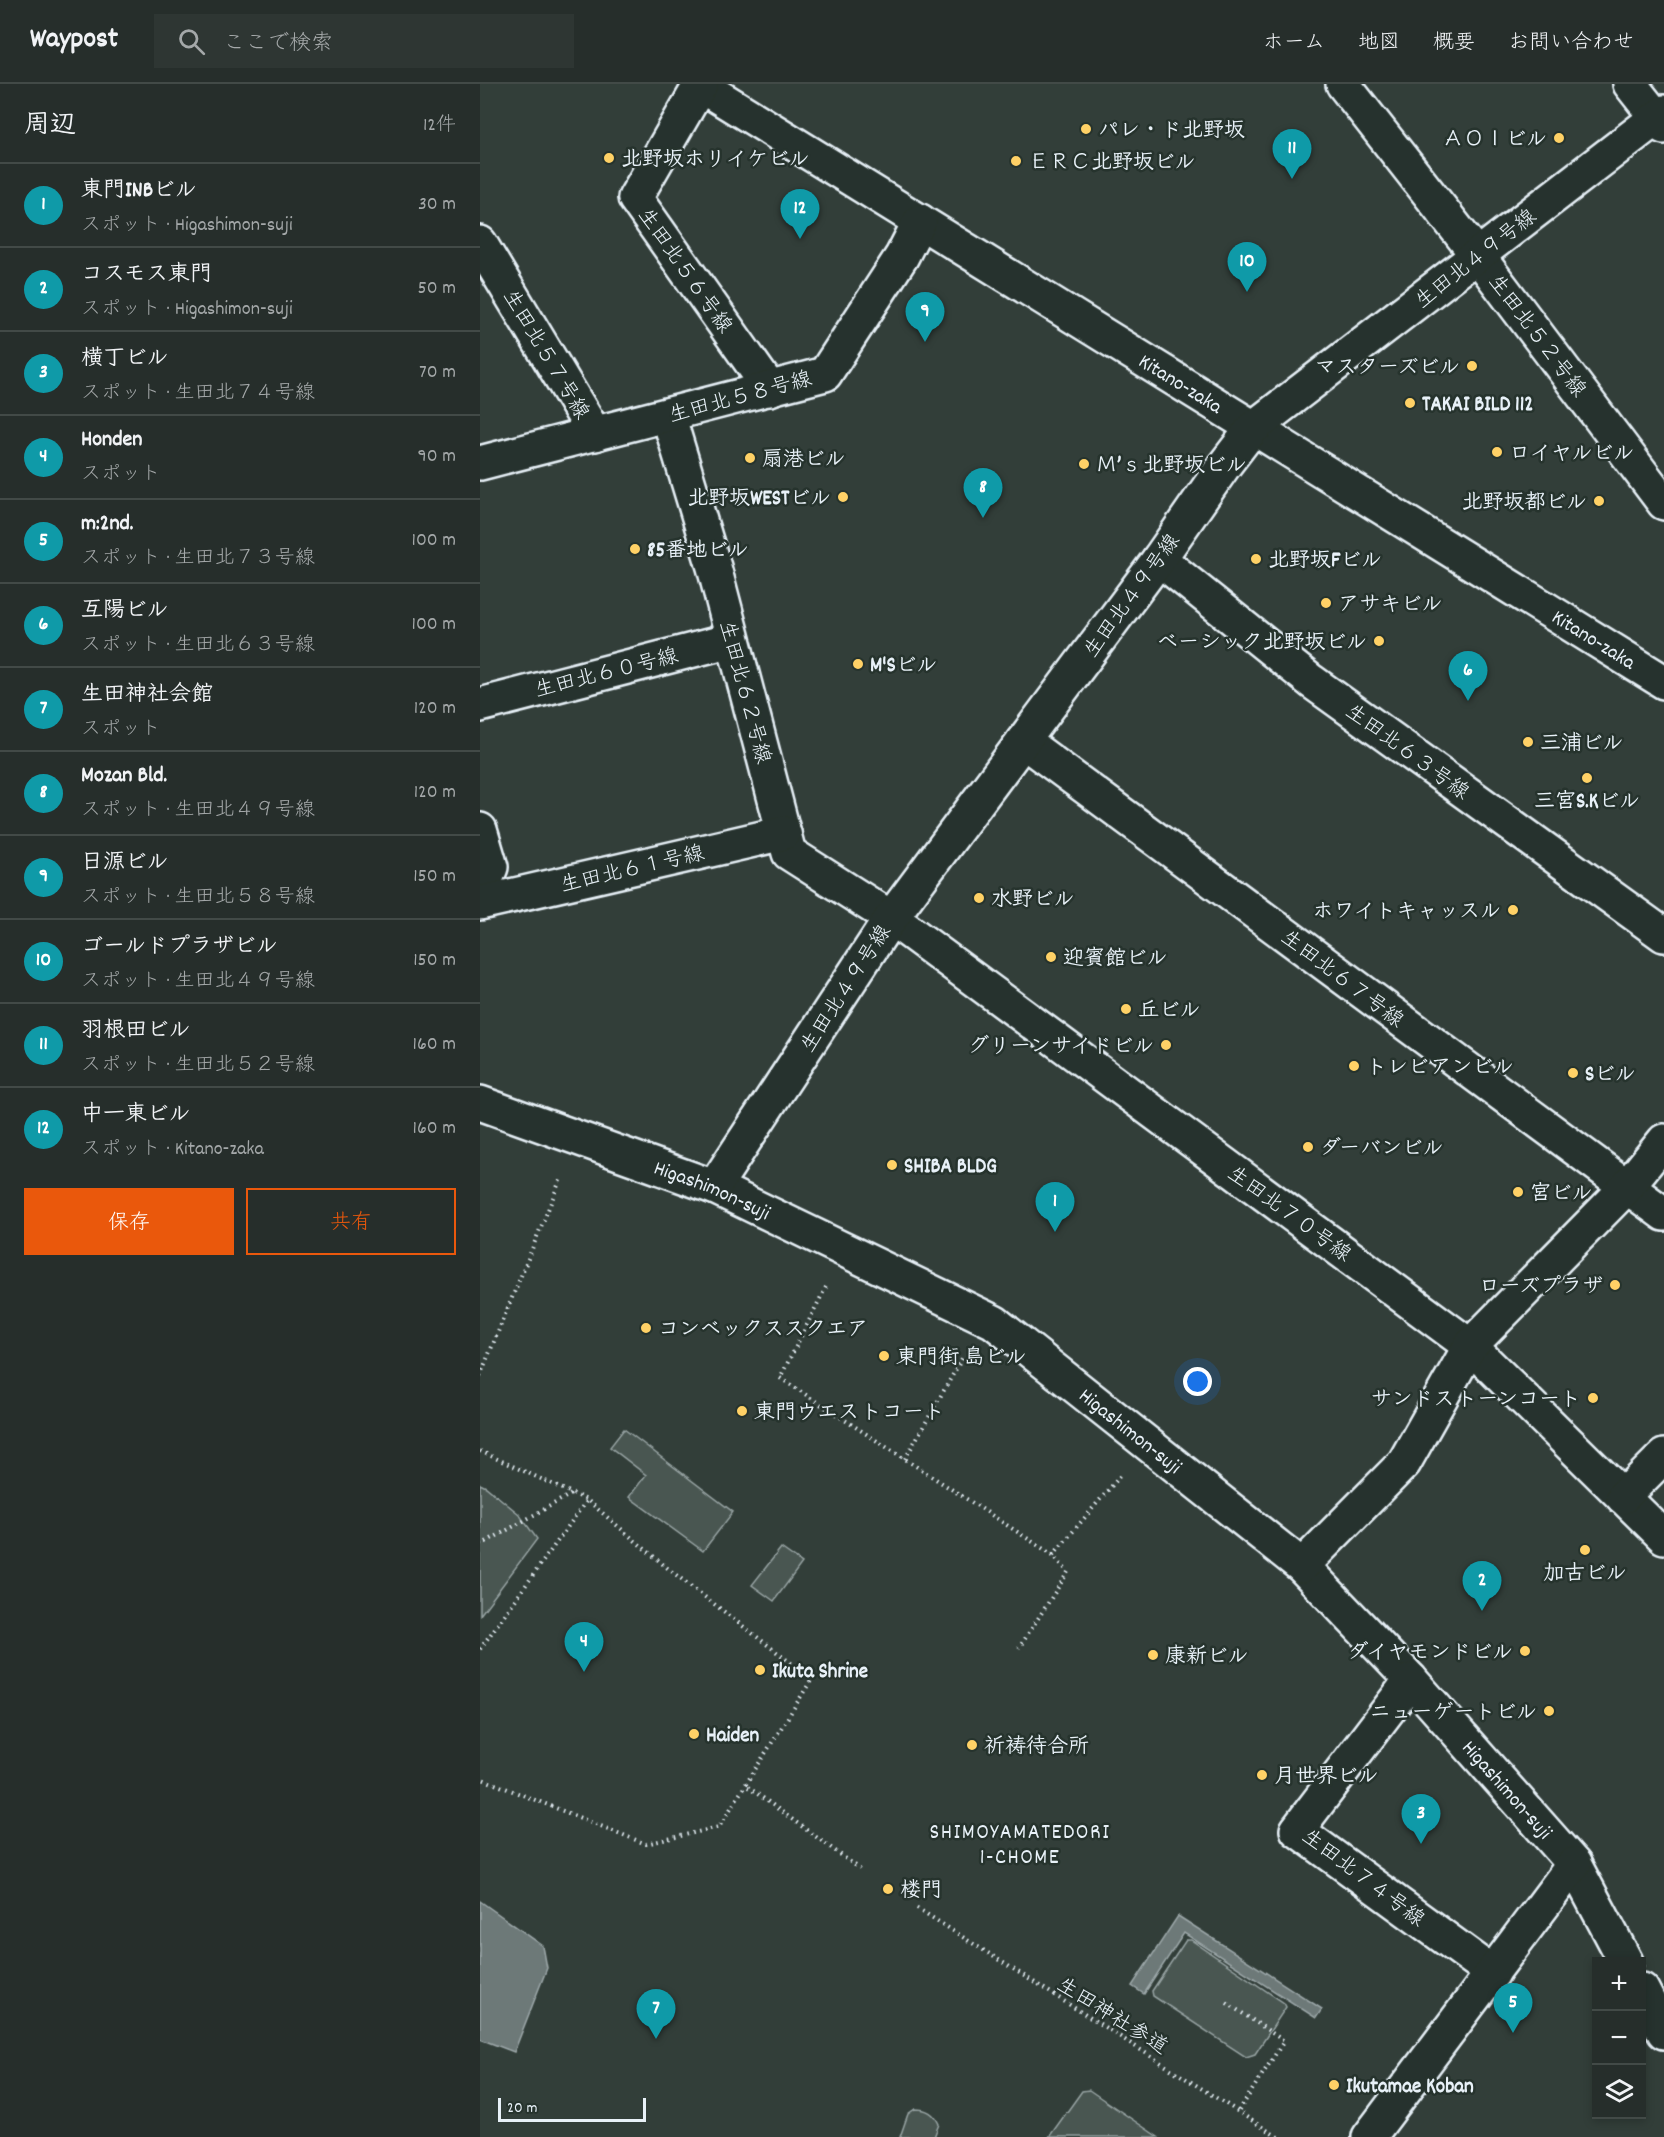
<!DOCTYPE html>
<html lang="ja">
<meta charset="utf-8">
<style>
:root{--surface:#262e2b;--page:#2e3633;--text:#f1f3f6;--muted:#a4a8a9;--line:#424a47;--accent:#ea580c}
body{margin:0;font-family:Dekko,"Klee One",sans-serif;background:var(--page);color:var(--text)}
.controls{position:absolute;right:18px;bottom:18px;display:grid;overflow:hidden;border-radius:0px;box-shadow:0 3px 9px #0003}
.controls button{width:54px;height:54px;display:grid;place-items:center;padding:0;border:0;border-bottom:2px solid var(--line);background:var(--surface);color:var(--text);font:30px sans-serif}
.scale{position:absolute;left:18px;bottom:15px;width:148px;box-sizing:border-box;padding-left:6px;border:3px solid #e8f1f8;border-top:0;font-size:16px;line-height:21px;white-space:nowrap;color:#e8f1f8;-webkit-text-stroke:4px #26332d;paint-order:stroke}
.you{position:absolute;left:718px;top:1298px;width:21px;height:21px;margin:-15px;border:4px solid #fff;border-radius:50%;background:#1a73e8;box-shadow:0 0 0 9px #1a73e833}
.badge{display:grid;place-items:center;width:39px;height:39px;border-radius:50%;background:var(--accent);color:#fff;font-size:20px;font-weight:700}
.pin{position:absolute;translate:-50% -50px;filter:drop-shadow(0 2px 3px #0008)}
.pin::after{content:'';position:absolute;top:32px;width:21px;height:18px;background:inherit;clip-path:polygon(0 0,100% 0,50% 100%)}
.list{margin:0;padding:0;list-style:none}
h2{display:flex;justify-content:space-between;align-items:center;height:78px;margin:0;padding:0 24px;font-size:26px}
h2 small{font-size:20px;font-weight:400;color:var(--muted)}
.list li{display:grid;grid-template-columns:39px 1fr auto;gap:18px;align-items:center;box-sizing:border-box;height:84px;padding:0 24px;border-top:2px solid var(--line)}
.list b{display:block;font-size:22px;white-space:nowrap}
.list p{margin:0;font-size:20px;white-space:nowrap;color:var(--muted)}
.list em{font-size:20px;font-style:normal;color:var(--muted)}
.actions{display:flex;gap:12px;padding:18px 24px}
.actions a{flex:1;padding:14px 0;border:2px solid var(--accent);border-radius:0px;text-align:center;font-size:21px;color:var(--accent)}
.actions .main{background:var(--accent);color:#fff}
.icon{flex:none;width:33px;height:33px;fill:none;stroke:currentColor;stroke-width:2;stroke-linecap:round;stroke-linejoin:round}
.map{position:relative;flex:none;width:1184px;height:2053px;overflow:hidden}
header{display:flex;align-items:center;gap:36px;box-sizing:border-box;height:84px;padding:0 30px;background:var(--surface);border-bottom:2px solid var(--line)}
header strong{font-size:28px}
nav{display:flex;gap:33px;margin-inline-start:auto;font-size:21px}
.search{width:420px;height:54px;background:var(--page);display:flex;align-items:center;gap:15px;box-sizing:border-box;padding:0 21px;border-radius:0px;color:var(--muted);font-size:22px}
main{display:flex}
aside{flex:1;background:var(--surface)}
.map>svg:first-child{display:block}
</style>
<header>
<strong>Waypost</strong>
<div class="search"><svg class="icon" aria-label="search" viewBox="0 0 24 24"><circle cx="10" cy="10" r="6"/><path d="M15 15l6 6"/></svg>ここで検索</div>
<nav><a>ホーム</a><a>地図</a><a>概要</a><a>お問い合わせ</a></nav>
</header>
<main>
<aside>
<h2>周辺<small>12件</small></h2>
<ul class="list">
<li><span class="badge" style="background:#0f9aa8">1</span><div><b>東門INBビル</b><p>スポット · Higashimon-suji</p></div><em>30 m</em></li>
<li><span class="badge" style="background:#0f9aa8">2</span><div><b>コスモス東門</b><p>スポット · Higashimon-suji</p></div><em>50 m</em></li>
<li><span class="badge" style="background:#0f9aa8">3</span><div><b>横丁ビル</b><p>スポット · 生田北７４号線</p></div><em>70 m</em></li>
<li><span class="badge" style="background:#0f9aa8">4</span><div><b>Honden</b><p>スポット</p></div><em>90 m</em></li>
<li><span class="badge" style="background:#0f9aa8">5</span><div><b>m:2nd.</b><p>スポット · 生田北７３号線</p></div><em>100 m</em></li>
<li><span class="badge" style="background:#0f9aa8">6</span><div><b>互陽ビル</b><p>スポット · 生田北６３号線</p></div><em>100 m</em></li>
<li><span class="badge" style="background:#0f9aa8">7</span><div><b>生田神社会館</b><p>スポット</p></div><em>120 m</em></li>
<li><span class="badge" style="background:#0f9aa8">8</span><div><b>Mozan Bld.</b><p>スポット · 生田北４９号線</p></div><em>120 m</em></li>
<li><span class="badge" style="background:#0f9aa8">9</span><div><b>日源ビル</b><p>スポット · 生田北５８号線</p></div><em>150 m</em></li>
<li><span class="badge" style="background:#0f9aa8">10</span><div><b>ゴールドプラザビル</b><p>スポット · 生田北４９号線</p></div><em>150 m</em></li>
<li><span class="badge" style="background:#0f9aa8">11</span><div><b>羽根田ビル</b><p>スポット · 生田北５２号線</p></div><em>160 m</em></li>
<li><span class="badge" style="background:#0f9aa8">12</span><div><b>中一東ビル</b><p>スポット · Kitano-zaka</p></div><em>160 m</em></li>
</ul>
<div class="actions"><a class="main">保存</a><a>共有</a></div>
</aside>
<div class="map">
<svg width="1184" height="2053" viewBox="0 0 1184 2053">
<rect width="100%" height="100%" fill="#323e39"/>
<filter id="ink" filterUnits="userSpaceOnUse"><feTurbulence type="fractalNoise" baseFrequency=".0167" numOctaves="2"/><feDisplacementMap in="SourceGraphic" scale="12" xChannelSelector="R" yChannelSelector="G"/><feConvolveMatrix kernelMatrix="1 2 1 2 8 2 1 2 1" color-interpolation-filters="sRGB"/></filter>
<g filter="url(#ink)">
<g fill="#495651" stroke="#98a4a4" stroke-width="1.5">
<path d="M144,1345L253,1428L223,1467L149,1413L166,1391L130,1363Z"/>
<path d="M0,1400L6,1403L39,1430L57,1455L0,1531Z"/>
<path d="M301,1464L322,1479L294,1517L272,1501Z"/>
<path d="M706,1856H711L804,1919L806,1923L775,1970L766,1973L673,1912L672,1907Z"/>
<path d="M609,2006L678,2053H569L602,2007Z"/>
<path d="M435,2025C447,2025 454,2029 459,2040L454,2053H420L428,2030Z"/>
</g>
<g fill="#6d7978" stroke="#9ea9ab" stroke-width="1.5">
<path d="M0,1817L63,1862L67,1884L34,1968L0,1955Z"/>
<path d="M698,1832L842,1925L836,1934L704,1849L664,1910L652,1902Z"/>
</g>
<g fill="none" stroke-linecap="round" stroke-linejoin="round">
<g stroke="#e8f1f8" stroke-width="38">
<g id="minor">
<path id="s1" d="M218,0L1184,598"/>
<path d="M221,0L155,114L290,305"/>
<path d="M863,0L998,172L1184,419"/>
<path d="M1150,0L1184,43"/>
<path d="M0,159L115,350"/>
<path d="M188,331L234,483L309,769L411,834L990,1262L1184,1453"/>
<path d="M0,379L345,290L422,172L440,137"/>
<path d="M679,475L831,597L1184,851"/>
<path d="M0,621L252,556"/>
<path d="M543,657L1184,1130"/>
<path d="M0,746L11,783L0,810"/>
<path d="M0,819L304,749"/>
<path id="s2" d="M0,1019L234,1103L514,1238L822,1482L931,1596L1094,1780L1146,1878"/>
<path d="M234,1103L411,834L679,475L743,383L773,344L1184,28"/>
<path d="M1143,1413L1184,1372"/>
<path d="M822,1482L924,1379L990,1262L1146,1104L1184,1057"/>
<path d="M931,1596L817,1746L1013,1889"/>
<path d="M1162,1906L1184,1948"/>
<path d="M889,2053L1094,1780"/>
</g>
</g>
<g stroke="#e8f1f8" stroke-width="4" stroke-dasharray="1.5 4.5" stroke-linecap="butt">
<path d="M346,1203L300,1294L573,1471L588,1488L539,1564"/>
<path d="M0,1292L81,1094"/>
<path d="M0,1367L107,1416L191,1487L332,1595L239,1743L166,1760L0,1694"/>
<path d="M425,1375L484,1271"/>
<path d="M0,1459L6,1458L93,1409"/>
<path d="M573,1471L641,1391"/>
<path d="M0,1565L107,1416"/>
<path d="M268,1703L380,1785"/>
<path d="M437,1824L798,2053"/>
<path d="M747,1919L804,1957L758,2028"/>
</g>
<use href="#minor" stroke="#26332d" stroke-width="33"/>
</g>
</g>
<g fill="#ffd166" stroke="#26332d" stroke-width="2">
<circle cx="606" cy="45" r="6"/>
<circle cx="1079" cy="54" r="6"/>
<circle cx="129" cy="74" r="6"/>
<circle cx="536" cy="77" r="6"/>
<circle cx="992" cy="282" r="6"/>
<circle cx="930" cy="319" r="6"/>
<circle cx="1017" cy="368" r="6"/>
<circle cx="270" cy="374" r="6"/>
<circle cx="604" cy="380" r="6"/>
<circle cx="363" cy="413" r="6"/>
<circle cx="1119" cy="417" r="6"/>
<circle cx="155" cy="465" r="6"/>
<circle cx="776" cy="475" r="6"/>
<circle cx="846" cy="519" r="6"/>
<circle cx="899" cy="557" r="6"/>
<circle cx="378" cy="580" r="6"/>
<circle cx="1048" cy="658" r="6"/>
<circle cx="1107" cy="694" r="6"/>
<circle cx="499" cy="814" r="6"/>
<circle cx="1033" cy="826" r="6"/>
<circle cx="571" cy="873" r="6"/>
<circle cx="646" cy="925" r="6"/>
<circle cx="686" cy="961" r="6"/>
<circle cx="874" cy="982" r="6"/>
<circle cx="1093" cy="989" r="6"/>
<circle cx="828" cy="1063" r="6"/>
<circle cx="412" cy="1081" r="6"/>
<circle cx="1038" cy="1108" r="6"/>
<circle cx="1135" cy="1201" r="6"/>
<circle cx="166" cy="1244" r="6"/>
<circle cx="404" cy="1272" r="6"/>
<circle cx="1113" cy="1314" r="6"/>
<circle cx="262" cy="1327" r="6"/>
<circle cx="1105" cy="1466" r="6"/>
<circle cx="1045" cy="1567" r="6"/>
<circle cx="673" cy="1571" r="6"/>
<circle cx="280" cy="1586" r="6"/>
<circle cx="1069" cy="1627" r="6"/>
<circle cx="214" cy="1650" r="6"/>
<circle cx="492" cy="1661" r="6"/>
<circle cx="782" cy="1691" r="6"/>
<circle cx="408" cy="1805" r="6"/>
<circle cx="854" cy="2001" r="6"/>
</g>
<g text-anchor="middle" stroke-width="5" stroke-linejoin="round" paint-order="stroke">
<g font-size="21" font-weight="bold" fill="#e8f1f8" stroke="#26332d" text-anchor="start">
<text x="618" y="52">パレ・ド北野坂</text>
<text x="1067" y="61" text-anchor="end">ＡＯＩビル</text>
<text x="141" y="81">北野坂ホリイケビル</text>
<text x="548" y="84">ＥＲＣ北野坂ビル</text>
<text x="980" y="289" text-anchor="end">マスターズビル</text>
<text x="942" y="326">TAKAI BILD 112</text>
<text x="1029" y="375">ロイヤルビル</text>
<text x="282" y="381">扇港ビル</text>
<text x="616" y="387">Ｍ’ｓ北野坂ビル</text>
<text x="351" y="420" text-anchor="end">北野坂WESTビル</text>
<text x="1107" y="424" text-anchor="end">北野坂都ビル</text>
<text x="167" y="472">85番地ビル</text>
<text x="788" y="482">北野坂Fビル</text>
<text x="858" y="526">アサキビル</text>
<text x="887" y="564" text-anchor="end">ベーシック北野坂ビル</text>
<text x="390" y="587">M'Sビル</text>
<text x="1060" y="665">三浦ビル</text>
<text x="1107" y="723" text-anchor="middle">三宮S.Kビル</text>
<text x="511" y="821">水野ビル</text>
<text x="1021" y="833" text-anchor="end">ホワイトキャッスル</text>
<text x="583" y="880">迎賓館ビル</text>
<text x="658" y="932">丘ビル</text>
<text x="674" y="968" text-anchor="end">グリーンサイドビル</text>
<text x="886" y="989">トレビアンビル</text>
<text x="1105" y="996">Sビル</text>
<text x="840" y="1070">ダーバンビル</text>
<text x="424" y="1088">SHIBA BLDG</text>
<text x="1050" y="1115">宮ビル</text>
<text x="1123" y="1208" text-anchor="end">ローズプラザ</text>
<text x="178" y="1251">コンベックススクエア</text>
<text x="416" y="1279">東門街 島ビル</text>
<text x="1101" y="1321" text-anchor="end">サンドストーンコート</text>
<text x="274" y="1334">東門ウエストコート</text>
<text x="1105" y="1495" text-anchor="middle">加古ビル</text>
<text x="1033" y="1574" text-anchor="end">ダイヤモンドビル</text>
<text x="685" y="1578">康新ビル</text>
<text x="292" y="1593">Ikuta Shrine</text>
<text x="1057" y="1634" text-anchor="end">ニューゲートビル</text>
<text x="226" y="1657">Haiden</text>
<text x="504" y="1668">祈祷待合所</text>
<text x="794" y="1698">月世界ビル</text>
<text x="420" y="1812">楼門</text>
<text x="866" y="2008">Ikutamae Koban</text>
</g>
<g font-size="21" fill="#e8f1f8" stroke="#26332d">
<text transform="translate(995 174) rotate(-38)" y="7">生田北４９号線</text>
<text transform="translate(206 186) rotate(55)" y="7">生田北５６号線</text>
<text transform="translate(1058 251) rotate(53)" y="7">生田北５２号線</text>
<text transform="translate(67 270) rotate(59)" y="7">生田北５７号線</text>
<text dy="7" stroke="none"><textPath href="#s1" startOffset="568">Kitano-zaka</textPath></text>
<text transform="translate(260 312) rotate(-15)" y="7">生田北５８号線</text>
<text transform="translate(651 511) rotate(-54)" y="7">生田北４９号線</text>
<text dy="7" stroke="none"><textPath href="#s1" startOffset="1054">Kitano-zaka</textPath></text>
<text transform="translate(126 588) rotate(-14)" y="7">生田北６０号線</text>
<text transform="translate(266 608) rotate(75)" y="7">生田北６２号線</text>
<text transform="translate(928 667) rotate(36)" y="7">生田北６３号線</text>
<text transform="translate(152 784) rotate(-13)" y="7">生田北６１号線</text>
<text transform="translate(863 894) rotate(37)" y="7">生田北６７号線</text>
<text transform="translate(365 904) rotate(-57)" y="7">生田北４９号線</text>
<text dy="7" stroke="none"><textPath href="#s2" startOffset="248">Higashimon-suji</textPath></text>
<text transform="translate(810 1129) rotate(36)" y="7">生田北７０号線</text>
<text dy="7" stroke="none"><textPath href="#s2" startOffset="734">Higashimon-suji</textPath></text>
<text dy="7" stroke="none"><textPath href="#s2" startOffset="1256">Higashimon-suji</textPath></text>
<text transform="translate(884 1793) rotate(37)" y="7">生田北７４号線</text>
<text transform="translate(633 1931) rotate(32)" y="7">生田神社参道</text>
</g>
<g font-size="22" letter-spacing="1.5" fill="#e8f1f8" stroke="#26332d">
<text x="540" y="1754">SHIMOYAMATEDORI<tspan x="540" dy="25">1-CHOME</tspan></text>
</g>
</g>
</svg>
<div class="controls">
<button>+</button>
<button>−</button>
<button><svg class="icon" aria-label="layers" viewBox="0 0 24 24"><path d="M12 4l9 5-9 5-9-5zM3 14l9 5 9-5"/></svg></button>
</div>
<div class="scale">20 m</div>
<div class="you"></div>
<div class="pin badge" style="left:575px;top:1148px;background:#0f9aa8">1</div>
<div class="pin badge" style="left:1002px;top:1527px;background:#0f9aa8">2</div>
<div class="pin badge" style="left:941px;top:1760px;background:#0f9aa8">3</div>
<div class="pin badge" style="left:104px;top:1588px;background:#0f9aa8">4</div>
<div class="pin badge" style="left:1033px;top:1949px;background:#0f9aa8">5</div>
<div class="pin badge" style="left:988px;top:617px;background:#0f9aa8">6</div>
<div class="pin badge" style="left:176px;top:1955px;background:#0f9aa8">7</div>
<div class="pin badge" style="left:503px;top:434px;background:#0f9aa8">8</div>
<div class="pin badge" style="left:445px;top:258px;background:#0f9aa8">9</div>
<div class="pin badge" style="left:767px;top:208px;background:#0f9aa8">10</div>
<div class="pin badge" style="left:812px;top:95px;background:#0f9aa8">11</div>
<div class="pin badge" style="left:320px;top:155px;background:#0f9aa8">12</div>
</div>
</main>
